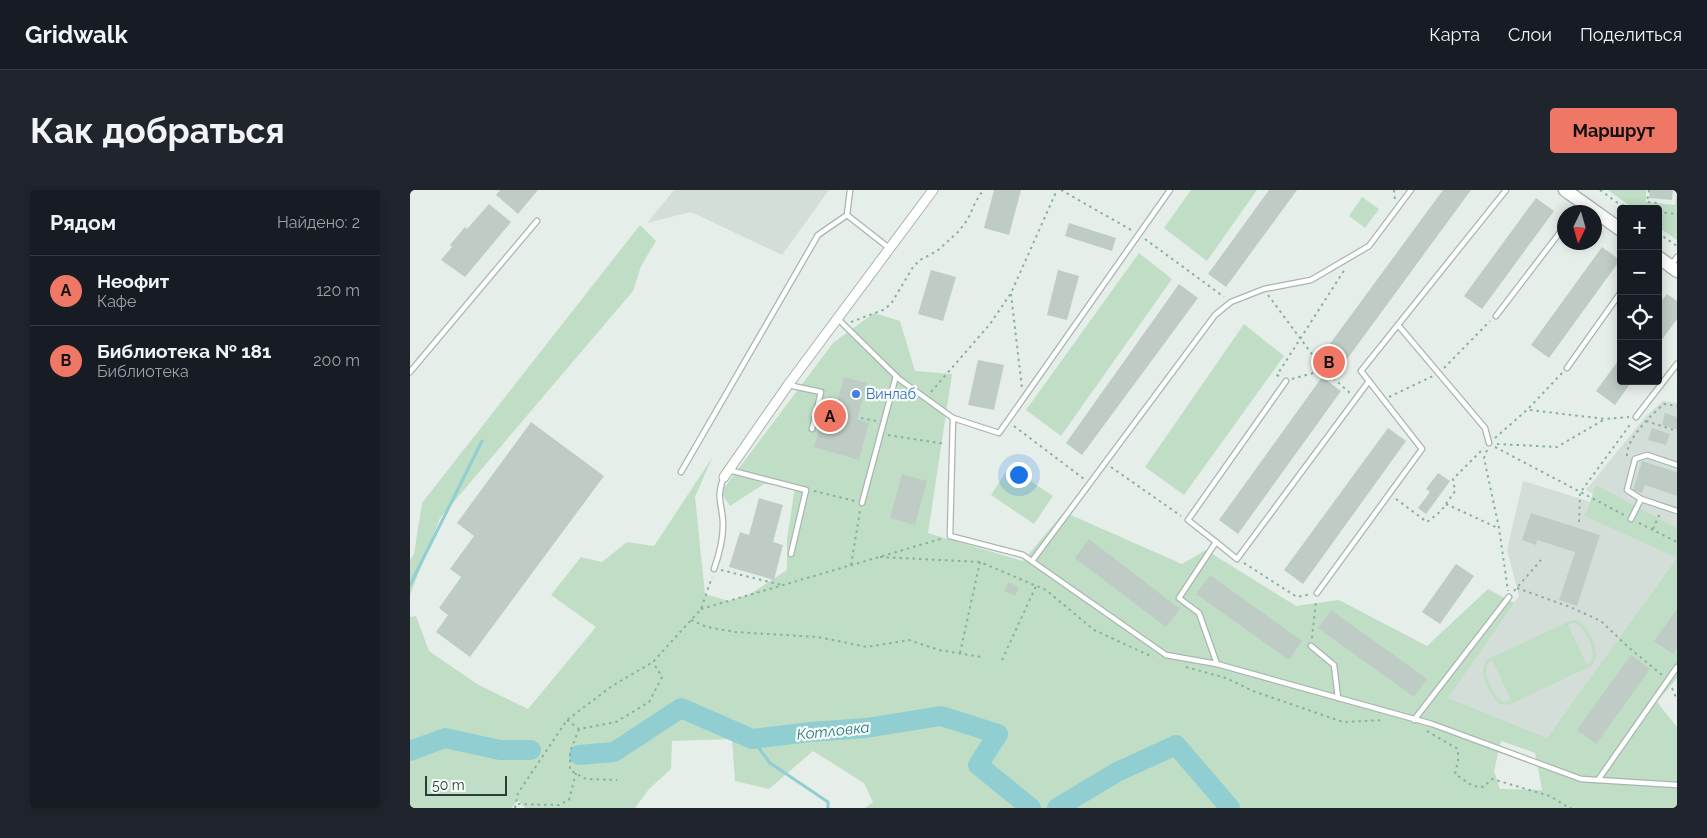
<!DOCTYPE html>
<html lang="ru">
<meta charset="utf-8">
<style>
:root{--surface:#171b24;--page:#20242c;--text:#f1f3f6;--muted:#9ea1a6;--line:#363941;--accent:#ee7765}
body{margin:0;font-family:Raleway,sans-serif;background:var(--page);color:var(--text)}
.controls{position:absolute;right:15px;top:15px;display:grid;overflow:hidden;border-radius:5px;box-shadow:0 2px 12px #0003}
.controls button{width:45px;height:45px;display:grid;place-items:center;padding:0;border:0;border-bottom:1px solid var(--line);background:var(--surface);color:var(--text);font:25px sans-serif}
.compass{position:absolute;left:1147px;top:15px;width:45px;height:45px;border-radius:50%;background:var(--surface);box-shadow:0 2px 12px #0003;rotate:185deg}
.scale{position:absolute;left:15px;bottom:12px;width:82px;box-sizing:border-box;padding-left:5px;border:2px solid #254036;border-top:0;font-size:14px;line-height:18px;white-space:nowrap;color:#254036;-webkit-text-stroke:4px #f7fbf8;paint-order:stroke}
.you{position:absolute;left:608px;top:284px;width:18px;height:18px;margin:-12px;border:4px solid #fff;border-radius:50%;background:#1a73e8;box-shadow:0 0 0 8px #1a73e833}
.badge{display:grid;place-items:center;width:32px;height:32px;border-radius:50%;background:var(--accent);color:#111;font-size:16px;font-weight:700}
.pin{position:absolute;translate:-50% -50%;border:2px solid #fff;box-shadow:0 1px 5px #0006}
.list{margin:0;padding:0;list-style:none}
h2{display:flex;justify-content:space-between;align-items:center;height:65px;margin:0;padding:0 20px;font-size:21px}
h2 small{font-size:16px;font-weight:400;color:var(--muted)}
.list li{display:grid;grid-template-columns:32px 1fr auto;gap:15px;align-items:center;box-sizing:border-box;height:70px;padding:0 20px;border-top:1px solid var(--line)}
.list b{display:block;font-size:19px;white-space:nowrap}
.list p{margin:0;font-size:16px;white-space:nowrap;color:var(--muted)}
.list em{font-size:16px;font-style:normal;color:var(--muted)}
.icon{flex:none;width:28px;height:28px;fill:none;stroke:currentColor;stroke-width:2;stroke-linecap:round;stroke-linejoin:round}
.map{position:relative;flex:none;width:1267px;height:618px;overflow:hidden;border-radius:5px}
header{display:flex;align-items:center;gap:30px;box-sizing:border-box;height:70px;padding:0 25px;background:var(--surface);border-bottom:1px solid var(--line)}
header strong{font-size:24px}
nav{display:flex;gap:28px;margin-inline-start:auto;font-size:18px}
.intro{display:flex;align-items:center;justify-content:space-between;box-sizing:border-box;height:120px;padding:0 30px}
h1{margin:0;font-size:35px}
.button{padding:12px 22px;border-radius:5px;background:var(--accent);color:#111;font-size:18px;font-weight:700}
main{display:flex;gap:30px;padding:0 30px}
aside{flex:1;background:var(--surface);border-radius:5px;box-shadow:0 2px 12px #0003}
.map>svg:first-child{display:block}
</style>
<header>
<strong>Gridwalk</strong>
<nav><a>Карта</a><a>Слои</a><a>Поделиться</a></nav>
</header>
<div class="intro"><h1>Как добраться</h1><a class="button">Маршрут</a></div>
<main>
<aside>
<h2>Рядом<small>Найдено: 2</small></h2>
<ul class="list">
<li><span class="badge">A</span><div><b>Неофит</b><p>Кафе</p></div><em>120 m</em></li>
<li><span class="badge">B</span><div><b>Библиотека № 181</b><p>Библиотека</p></div><em>200 m</em></li>
</ul>
</aside>
<div class="map">
<svg width="1267" height="618" viewBox="0 0 1267 618">
<rect width="100%" height="100%" fill="#e6eeea"/>
<g fill="#d4ded9">
<path d="M264,0H419L372,65L281,22L237,33Z"/>
<path d="M1253,211L1267,213V347L1176,300L1236,226Z"/>
<path d="M1113,291L1175,310L1267,357V392L1140,555L1028,512L1109,406L1097,360Z"/>
</g>
<g fill="#c0dec5" fill-rule="evenodd">
<path d="M781,0H847L797,71L754,38Z"/>
<path d="M1198,0H1236V12L1265,15L1267,1V50L1248,37V19H1224Z"/>
<path d="M952,7L969,19L955,38L939,26Z"/>
<path d="M230,35L246,51L231,76L223,101L30,328L0,405V370L4,364L12,313Z"/>
<path d="M729,63L762,89L651,246L616,220Z"/>
<path d="M464,123L490,131L505,181L542,184L518,343L613,371L654,322L772,374L796,360L886,416L929,410L1017,456L1078,399L1104,413L1038,508L1137,548L1267,368L1175,326L1186,295L1267,338V488L1247,512L1267,537V618H455L463,612L454,593L403,561L359,599L325,591L322,549L262,551L261,579L239,599L225,618H115L108,610L101,618H0V427L6,426L19,461L67,494L118,519L186,437L141,405L171,367L192,372L217,352L244,356L302,268L285,307L295,404L319,411L340,404L377,380V349L385,297L354,294L320,316L311,302L423,153ZM1091,551L1125,563L1132,600L1090,599L1084,581Z"/>
<path d="M834,134L874,166L774,305L735,277Z"/>
<path d="M599,277L643,306L624,334L581,305Z"/>
<path d="M1166,430C1179,436 1194,465 1181,476L1099,515L1089,514C1079,503 1066,481 1078,469L1160,431ZM1165,433C1175,438 1186,460 1182,471L1177,475L1158,435ZM1082,470L1101,510H1100L1094,512C1084,507 1073,486 1077,474Z"/>
</g>
<g fill="none" stroke-linecap="round" stroke-linejoin="round">
<g stroke="#90ced1" stroke-width="3">
<path d="M0,395L72,251"/>
<path d="M342,549L360,573L418,612V618"/>
</g>
<g stroke="#90ced1" stroke-width="20">
<path d="M0,561L35,548L90,560H121"/>
<path d="M169,565L204,562L271,518L342,549L400,542L456,538L531,526L588,544L568,575L621,618"/>
<path d="M647,618L707,582L766,555L820,618"/>
</g>
</g>
<g fill="#beccc5">
<path d="M90,0H128L108,24L86,5Z"/>
<path d="M584,0H611L599,45L574,38Z"/>
<path d="M859,0H887L816,97L798,84Z"/>
<path d="M1033,0H1061L929,180L911,166Z"/>
<path d="M1240,0H1263L1262,10L1239,8Z"/>
<path d="M1126,8L1144,21L1072,119L1054,106Z"/>
<path d="M79,14L101,32L55,87L31,70L42,57L40,55L55,37L57,39Z"/>
<path d="M659,33L706,48L702,61L655,46Z"/>
<path d="M1192,57L1210,70L1139,168L1121,155Z"/>
<path d="M521,80L546,87L533,131L508,124Z"/>
<path d="M648,80L669,86L657,130L637,125Z"/>
<path d="M769,94L788,108L672,265L656,253Z"/>
<path d="M1257,104L1267,111V129L1248,155V115Z"/>
<path d="M1211,167V191H1222L1205,215L1186,201Z"/>
<path d="M568,170L594,175L584,220L558,215Z"/>
<path d="M434,187L457,193L447,229L459,233L449,270L404,257L414,222L424,224Z"/>
<path d="M912,187L931,201L828,344L809,330Z"/>
<path d="M1255,223L1267,227V240L1252,235Z"/>
<path d="M121,232L194,286L60,467L26,442L38,425L29,418L51,387L40,379L64,346L47,333Z"/>
<path d="M978,238L996,251L893,394L874,380Z"/>
<path d="M1242,238L1260,244L1256,255L1238,250Z"/>
<path d="M1232,271L1267,282V306L1235,295L1232,303L1223,300Z"/>
<path d="M1028,283L1040,291L1016,324L1008,318L1020,302L1016,299Z"/>
<path d="M492,284L517,291L505,335L480,328Z"/>
<path d="M349,308L373,315L363,352L373,355L364,390L319,377L330,342L339,345Z"/>
<path d="M1121,323L1190,345L1167,416L1149,410L1165,362L1127,350L1126,355L1112,350Z"/>
<path d="M679,349L770,419L756,437L665,368Z"/>
<path d="M1046,374L1064,386L1030,434L1012,422Z"/>
<path d="M800,385L892,451L879,470L786,404Z"/>
<path d="M598,392L609,397L605,406L594,401Z"/>
<path d="M1267,419V458L1263,464L1244,451Z"/>
<path d="M921,420L1017,489L1004,507L908,438Z"/>
<path d="M1221,465L1240,479L1186,554L1167,540Z"/>
</g>
<g fill="none" stroke-linecap="round" stroke-linejoin="round">
<g stroke="#a8b6b0" stroke-width="7">
<g id="lane">
<path d="M440,0L437,25L479,58"/>
<path d="M1166,22L1173,14"/>
<path d="M1261,75L1267,67"/>
<path d="M1086,126L1154,37"/>
<path d="M428,129L489,189L543,228L540,346L613,365L756,465L807,474L1022,534L1171,589L1267,595"/>
<path d="M988,135L1075,238L1079,253"/>
<path d="M1157,178L1211,102"/>
<path d="M0,182L127,31"/>
<path d="M378,195L411,202L402,239"/>
<path d="M1226,227L1267,174"/>
<path d="M543,228L589,243L760,0"/>
<path d="M1267,275L1237,265L1225,269L1217,300L1231,309L1267,321"/>
<path d="M319,280L396,300L381,364"/>
<path d="M271,282L408,45L437,25"/>
<path d="M452,313L486,186"/>
<path d="M1221,329L1231,309"/>
<path d="M806,352L778,330L876,191"/>
<path d="M622,371L805,125L821,112L854,99L901,90L959,56L1001,0"/>
<path d="M304,379C309,365 313,349 313,335C313,315 305,308 314,287"/>
<path d="M907,403L1012,259L951,181L1096,0"/>
<path d="M901,456L924,475L928,508"/>
<path d="M807,474L789,423L769,408L806,352L827,369L959,191"/>
<path d="M1004,530L1099,407"/>
<path d="M1188,590L1267,477"/>
</g>
</g>
<g stroke="#a8b6b0" stroke-width="11">
<path id="street" d="M314,287L378,195L523,0"/>
</g>
<g stroke="#a5bab0" stroke-width="15">
<g id="secondary">
<path d="M1155,0L1211,40"/>
<path d="M1248,67L1267,81"/>
</g>
</g>
<g stroke="#87b19f" stroke-width="2" stroke-dasharray="2.5 4" stroke-linecap="butt">
<path d="M651,0L723,41"/>
<path d="M984,0L985,10"/>
<path d="M1190,0L1216,19"/>
<path d="M1239,0L1237,12L1247,13V19"/>
<path d="M1212,15L1232,19"/>
<path d="M1248,22L1267,24"/>
<path d="M1248,43L1267,56"/>
<path d="M735,49L814,107"/>
<path d="M601,104L612,198"/>
<path d="M858,105L913,179"/>
<path d="M441,132L473,120L481,114L503,77L510,70L527,61L549,41L558,29L565,13L573,0"/>
<path d="M1034,178L1080,131"/>
<path d="M869,186L867,185L935,79"/>
<path d="M882,189L914,180L940,203"/>
<path d="M521,202L580,134L601,103L647,0"/>
<path d="M979,207L1023,186"/>
<path d="M1120,220L1195,229L1219,227"/>
<path d="M451,228L466,231"/>
<path d="M1236,231L1267,241"/>
<path d="M604,236L674,289"/>
<path d="M478,245L535,254"/>
<path d="M1085,248L1118,219L1152,183"/>
<path d="M1087,254L1147,257L1195,229"/>
<path d="M1085,257L1216,326"/>
<path d="M1077,260L1074,268L1089,338L1098,401"/>
<path d="M1217,266C1216,249 1241,225 1254,214L1267,216"/>
<path d="M701,277L771,326"/>
<path d="M404,301L445,311"/>
<path d="M986,309L1017,332L1031,321L1045,301L1043,289L1074,258"/>
<path d="M1036,314L1088,338"/>
<path d="M1169,332L1170,303L1222,232"/>
<path d="M1229,333L1267,352"/>
<path d="M1243,339L1250,323"/>
<path d="M470,367L570,372L636,400L684,440L743,467"/>
<path d="M834,373L887,407L901,404"/>
<path d="M441,375L450,321"/>
<path d="M311,380L372,395"/>
<path d="M1107,398L1160,417L1191,431L1217,456L1252,485"/>
<path d="M1104,401L1131,370"/>
<path d="M291,419L534,348"/>
<path d="M281,430L297,437L325,442L408,447L457,457L499,450L529,460L571,467"/>
<path d="M902,448L906,411"/>
<path d="M550,463L570,372"/>
<path d="M592,470L626,396"/>
<path d="M776,477L816,488L843,501L933,532L974,530"/>
<path d="M1262,498L1267,510"/>
<path d="M157,530L169,539L206,532L239,512L252,487L243,472"/>
<path d="M169,539L160,562V580L176,589L207,590"/>
<path d="M1017,541L1048,559V571L1045,584L1063,596L1073,597L1082,589L1140,606L1156,616L1161,618"/>
<path d="M108,614L149,615L159,610L166,583"/>
<path d="M105,618L108,603L157,530L202,496L243,472L291,419L302,387"/>
</g>
<use href="#lane" stroke="#fff" stroke-width="4.5"/>
<use href="#street" stroke="#fff" stroke-width="9"/>
<use href="#secondary" stroke="#fff" stroke-width="12"/>
</g>
<circle fill="#3f7fe0" stroke="#f7fbf8" stroke-width="2" cx="446" cy="204" r="5"/>
<g text-anchor="middle" stroke-width="4.5" stroke-linejoin="round" paint-order="stroke">
<g font-size="14" fill="#366cbe" stroke="#f7fbf8" text-anchor="start">
<text x="456" y="209">Винлаб</text>
</g>
<g font-size="15" font-style="italic" fill="#20767b" stroke="#f7fbf8">
<text transform="translate(423 541) rotate(-6)" y="5">Котловка</text>
</g>
</g>
</svg>
<div class="controls">
<button>+</button>
<button>−</button>
<button><svg class="icon" aria-label="locate" viewBox="0 0 24 24"><circle cx="12" cy="12" r="6"/><path d="M12 2v4M12 18v4M2 12h4M18 12h4"/></svg></button>
<button><svg class="icon" aria-label="layers" viewBox="0 0 24 24"><path d="M12 4l9 5-9 5-9-5zM3 14l9 5 9-5"/></svg></button>
</div>
<svg class="compass" viewBox="-18 -18 36 36"><path d="M0-13l5 13h-10z" fill="#e53935"/><path d="M0 13l5-13h-10z" fill="#9ea1a6"/></svg>
<div class="scale">50 m</div>
<div class="you"></div>
<div class="pin badge" style="left:420px;top:226px">A</div>
<div class="pin badge" style="left:919px;top:172px">B</div>
</div>
</main>
